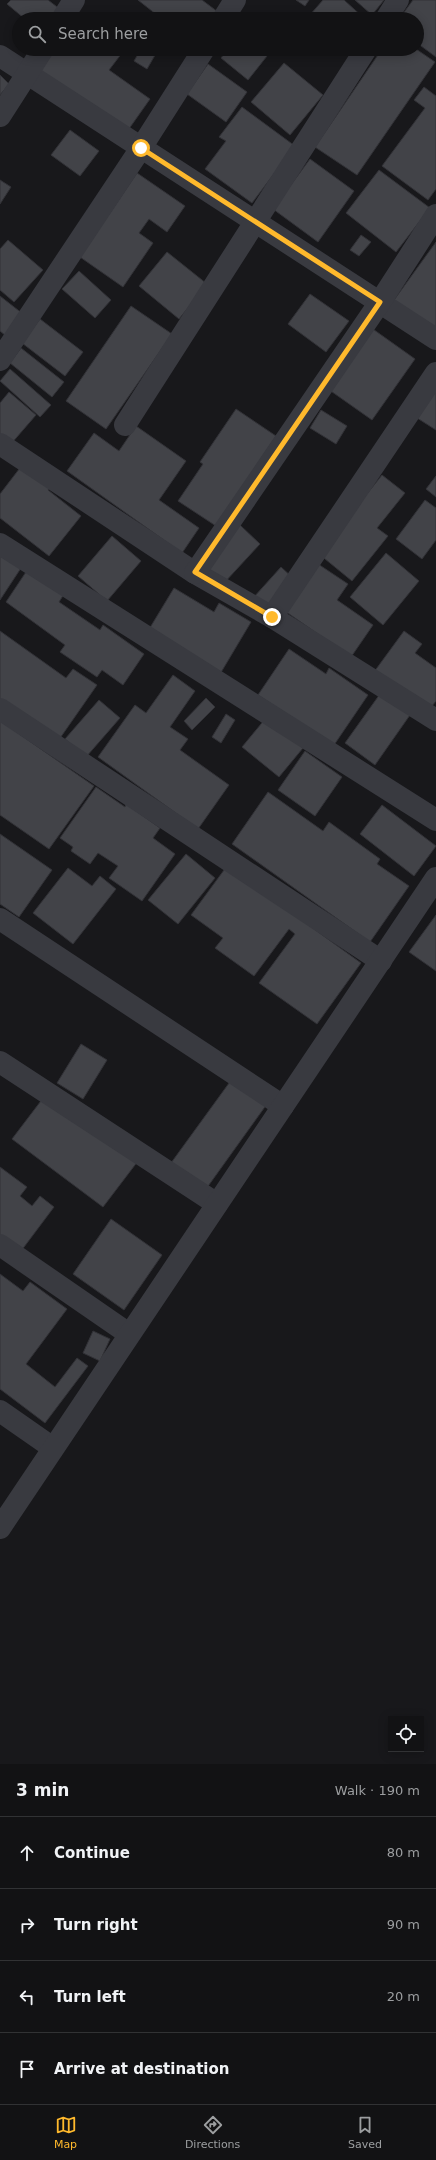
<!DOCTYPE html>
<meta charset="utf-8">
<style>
:root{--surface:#121214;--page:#1b1b1d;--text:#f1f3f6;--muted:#9c9ea0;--line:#313234;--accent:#ffb92c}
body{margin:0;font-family:"DejaVu Sans",sans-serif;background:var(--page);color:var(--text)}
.controls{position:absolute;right:12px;bottom:12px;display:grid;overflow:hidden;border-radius:0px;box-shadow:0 2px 10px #0003}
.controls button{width:36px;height:36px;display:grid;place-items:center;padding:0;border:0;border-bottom:1px solid var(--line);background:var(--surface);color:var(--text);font:20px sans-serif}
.stop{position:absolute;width:12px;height:12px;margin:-9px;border:3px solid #ffb92c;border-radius:50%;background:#fff}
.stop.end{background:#ffb92c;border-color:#fff;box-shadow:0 1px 4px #0008}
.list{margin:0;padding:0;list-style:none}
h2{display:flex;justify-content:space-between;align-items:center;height:52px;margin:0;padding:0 16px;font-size:17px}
h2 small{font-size:13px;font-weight:400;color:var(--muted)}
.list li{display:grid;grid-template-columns:26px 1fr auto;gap:12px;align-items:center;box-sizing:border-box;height:72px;padding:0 16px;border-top:1px solid var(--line)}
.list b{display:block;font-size:15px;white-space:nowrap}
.list em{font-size:13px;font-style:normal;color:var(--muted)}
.icon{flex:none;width:22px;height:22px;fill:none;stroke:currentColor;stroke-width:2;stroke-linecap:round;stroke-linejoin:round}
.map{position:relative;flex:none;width:436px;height:1764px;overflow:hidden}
.search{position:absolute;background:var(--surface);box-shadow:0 2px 10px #0003;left:12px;right:12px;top:12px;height:44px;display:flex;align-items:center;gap:10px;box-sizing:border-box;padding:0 14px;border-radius:22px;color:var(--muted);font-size:15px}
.sheet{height:340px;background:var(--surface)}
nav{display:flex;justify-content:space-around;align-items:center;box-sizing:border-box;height:56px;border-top:1px solid var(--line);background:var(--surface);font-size:11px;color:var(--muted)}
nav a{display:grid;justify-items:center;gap:2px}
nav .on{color:var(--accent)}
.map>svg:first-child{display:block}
</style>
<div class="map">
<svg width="436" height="1764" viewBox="0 0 436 1764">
<rect width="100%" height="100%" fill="#18181b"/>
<g fill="#424348" stroke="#323237">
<path d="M11,0H48L61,10L53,19H25L7,4Z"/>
<path d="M138,0H202L218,12L212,19H162Z"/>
<path d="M296,0H309L305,6Z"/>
<path d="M323,0H344L365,19H312L309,16Z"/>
<path d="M355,0H384L372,15Z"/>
<path d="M413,0H436V57L417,43V19H399Z"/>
<path d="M50,49H116L122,53L109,70L150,99L126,133L36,70Z"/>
<path d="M141,49L158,50L147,69L134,61Z"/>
<path d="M228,49H268L271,51L248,80L221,58Z"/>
<path d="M382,49H416L435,62L357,175L315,147Z"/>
<path d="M284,63L323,95L290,135L251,102Z"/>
<path d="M208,64L247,92L226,122L187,94Z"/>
<path d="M0,75L9,84L0,95Z"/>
<path d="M424,87L436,96V189L428,200L382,166L425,108L414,100Z"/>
<path d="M242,107L295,146L252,203L205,169L226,141L219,137Z"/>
<path d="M70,130L99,151L80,176L51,155Z"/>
<path d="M310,159L354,191L318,242L273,209Z"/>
<path d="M379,170L430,208L396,252L346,213Z"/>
<path d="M137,173L185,206L167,232L149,219L139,233L153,243L123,287L80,257Z"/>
<path d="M0,180L11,187L0,204Z"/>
<path d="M361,235L371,242L359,256L350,250Z"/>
<path d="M8,240L43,270L14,302L0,290V249Z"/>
<path d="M436,242V330L394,300Z"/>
<path d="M167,252L207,284L179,319L139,286Z"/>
<path d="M79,271L111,300L95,318L62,289Z"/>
<path d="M310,294L349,321L326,352L288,324Z"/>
<path d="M0,296L23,314L6,336L0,331Z"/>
<path d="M131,306L172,334L106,429L66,401Z"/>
<path d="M40,319L83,352L65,376L22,343Z"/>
<path d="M370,327L415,359L372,420L328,389Z"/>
<path d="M21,348L64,382L52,397L10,363Z"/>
<path d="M10,369L51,405L40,417L0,381Z"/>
<path d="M436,382V430L414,416Z"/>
<path d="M9,392L36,415L10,445L0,437V403Z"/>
<path d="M236,409L276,436L216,526L178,501L203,464L200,462Z"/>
<path d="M321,410L347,426L336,444L310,428Z"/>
<path d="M136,426L186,461L159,500L199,528L182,553L67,471L94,433L119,451Z"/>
<path d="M23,464L51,486L48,490L81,516L49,556L0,518V494Z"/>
<path d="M382,475L405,493L377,528L388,536L352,581L319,554Z"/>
<path d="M436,476V497L426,489Z"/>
<path d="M425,500L436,508V540L422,559L396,539Z"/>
<path d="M240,525L260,544L224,583L204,565Z"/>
<path d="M112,536L141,561L107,601L78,576Z"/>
<path d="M386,553L419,581L383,625L350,597Z"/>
<path d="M0,554L21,568L0,600Z"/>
<path d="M315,562L348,584L337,600L373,625L351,657L282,609Z"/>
<path d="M281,567L294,579L266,610L253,598Z"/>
<path d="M28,569L64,594L59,602L100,630L103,625L144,654L123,685L102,670L97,677L60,652L65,645L6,602Z"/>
<path d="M174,588L214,612L219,603L251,622L220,674L148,631Z"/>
<path d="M0,631L66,678L73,669L97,685L58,741L0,700Z"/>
<path d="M404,631L422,644L415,653L436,668V701L428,711L374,672Z"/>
<path d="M289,649L326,674L329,668L368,695L334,745L258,695Z"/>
<path d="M173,675L195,691L170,727L188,739L180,750L229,785L198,829L98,757L135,705L146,713Z"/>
<path d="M380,694L410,715L375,765L345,743Z"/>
<path d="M206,698L215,707L192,730L184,721Z"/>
<path d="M99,700L120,718L86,757L65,739Z"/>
<path d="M0,713L2,722L94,786L49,849L0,815Z"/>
<path d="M226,714L235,720L221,743L212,737Z"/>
<path d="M266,718L303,748L279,777L242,747Z"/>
<path d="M305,751L342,777L315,816L278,790Z"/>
<path d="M96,787L125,807L126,804L160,828L153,838L175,854L142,901L109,878L118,866L98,853L90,864L71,851L73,847L60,838Z"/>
<path d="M268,792L323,831L329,822L380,859L377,864L409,886L370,942L232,844Z"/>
<path d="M382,805L436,846L414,876L360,834Z"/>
<path d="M0,834L52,870L19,917L0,904Z"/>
<path d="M186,854L215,878L178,924L148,900Z"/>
<path d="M227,866L361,963L317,1024L259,983L295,934L289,929L254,976L215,948L223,938L191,915Z"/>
<path d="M68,868L92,886L100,876L116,889L73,944L33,913Z"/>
<path d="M436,915V971L409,952Z"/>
<path d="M81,1044L107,1060L83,1099L57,1083Z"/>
<path d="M232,1079L267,1104L206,1189L171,1163Z"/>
<path d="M47,1093L138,1161L103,1207L12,1139Z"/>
<path d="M0,1167L27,1187L20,1196L32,1206L40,1196L54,1207L21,1251L0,1235Z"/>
<path d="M111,1219L162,1255L124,1310L73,1274Z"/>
<path d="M0,1274L23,1291L30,1282L67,1309L26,1364L55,1387L77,1358L88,1366L45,1423L0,1389Z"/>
<path d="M93,1331L110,1339L100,1361L83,1353Z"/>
</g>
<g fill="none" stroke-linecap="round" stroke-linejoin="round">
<g stroke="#393a40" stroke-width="22">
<path d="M62,19L74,0"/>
<path d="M223,19L235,0"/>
<path d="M386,19L398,0"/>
<path d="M0,56L436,339"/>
<path d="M0,116L43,49"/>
<path d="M0,360L141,148L204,49"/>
<path d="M125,425L366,49"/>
<path d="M0,444L195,573L272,617L436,720"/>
<path d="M0,544L436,820"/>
<path d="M195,573L380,302L436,215"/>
<path d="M272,617L436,373"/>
<path d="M0,709L381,961"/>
<path d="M0,919L283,1106"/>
<path d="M0,1062L217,1204"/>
<path d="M0,1245L129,1334"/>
<path d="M0,1411L53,1448"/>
<path d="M0,1528L436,878"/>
</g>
</g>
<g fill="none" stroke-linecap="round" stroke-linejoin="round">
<path stroke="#ffb92c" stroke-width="5" d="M141,148L380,302L195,572L272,617"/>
</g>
</svg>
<div class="controls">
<button><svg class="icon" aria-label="locate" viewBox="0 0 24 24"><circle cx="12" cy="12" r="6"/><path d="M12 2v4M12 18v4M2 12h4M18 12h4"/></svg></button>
</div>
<div class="stop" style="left:141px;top:148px"></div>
<div class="stop end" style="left:272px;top:617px"></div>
<div class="search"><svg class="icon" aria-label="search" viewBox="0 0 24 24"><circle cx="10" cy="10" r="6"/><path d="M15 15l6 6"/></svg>Search here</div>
</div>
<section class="sheet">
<h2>3 min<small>Walk · 190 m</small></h2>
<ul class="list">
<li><svg class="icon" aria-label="ahead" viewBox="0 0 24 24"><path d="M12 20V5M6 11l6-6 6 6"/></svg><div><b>Continue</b></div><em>80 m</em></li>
<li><svg class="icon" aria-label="right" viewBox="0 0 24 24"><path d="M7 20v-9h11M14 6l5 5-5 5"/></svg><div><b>Turn right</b></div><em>90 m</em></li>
<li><svg class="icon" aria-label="left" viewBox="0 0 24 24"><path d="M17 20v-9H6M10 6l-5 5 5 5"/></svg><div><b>Turn left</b></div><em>20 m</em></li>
<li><svg class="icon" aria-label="arrive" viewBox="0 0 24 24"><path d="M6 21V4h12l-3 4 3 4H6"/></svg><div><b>Arrive at destination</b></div></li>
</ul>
</section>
<nav>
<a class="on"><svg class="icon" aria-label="map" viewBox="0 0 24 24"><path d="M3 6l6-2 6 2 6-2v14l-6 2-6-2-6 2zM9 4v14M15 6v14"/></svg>Map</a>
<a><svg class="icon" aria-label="directions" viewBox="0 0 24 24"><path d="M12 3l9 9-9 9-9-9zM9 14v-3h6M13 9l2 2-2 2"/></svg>Directions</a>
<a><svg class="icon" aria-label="saved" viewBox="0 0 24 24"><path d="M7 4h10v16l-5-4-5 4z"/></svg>Saved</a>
</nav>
